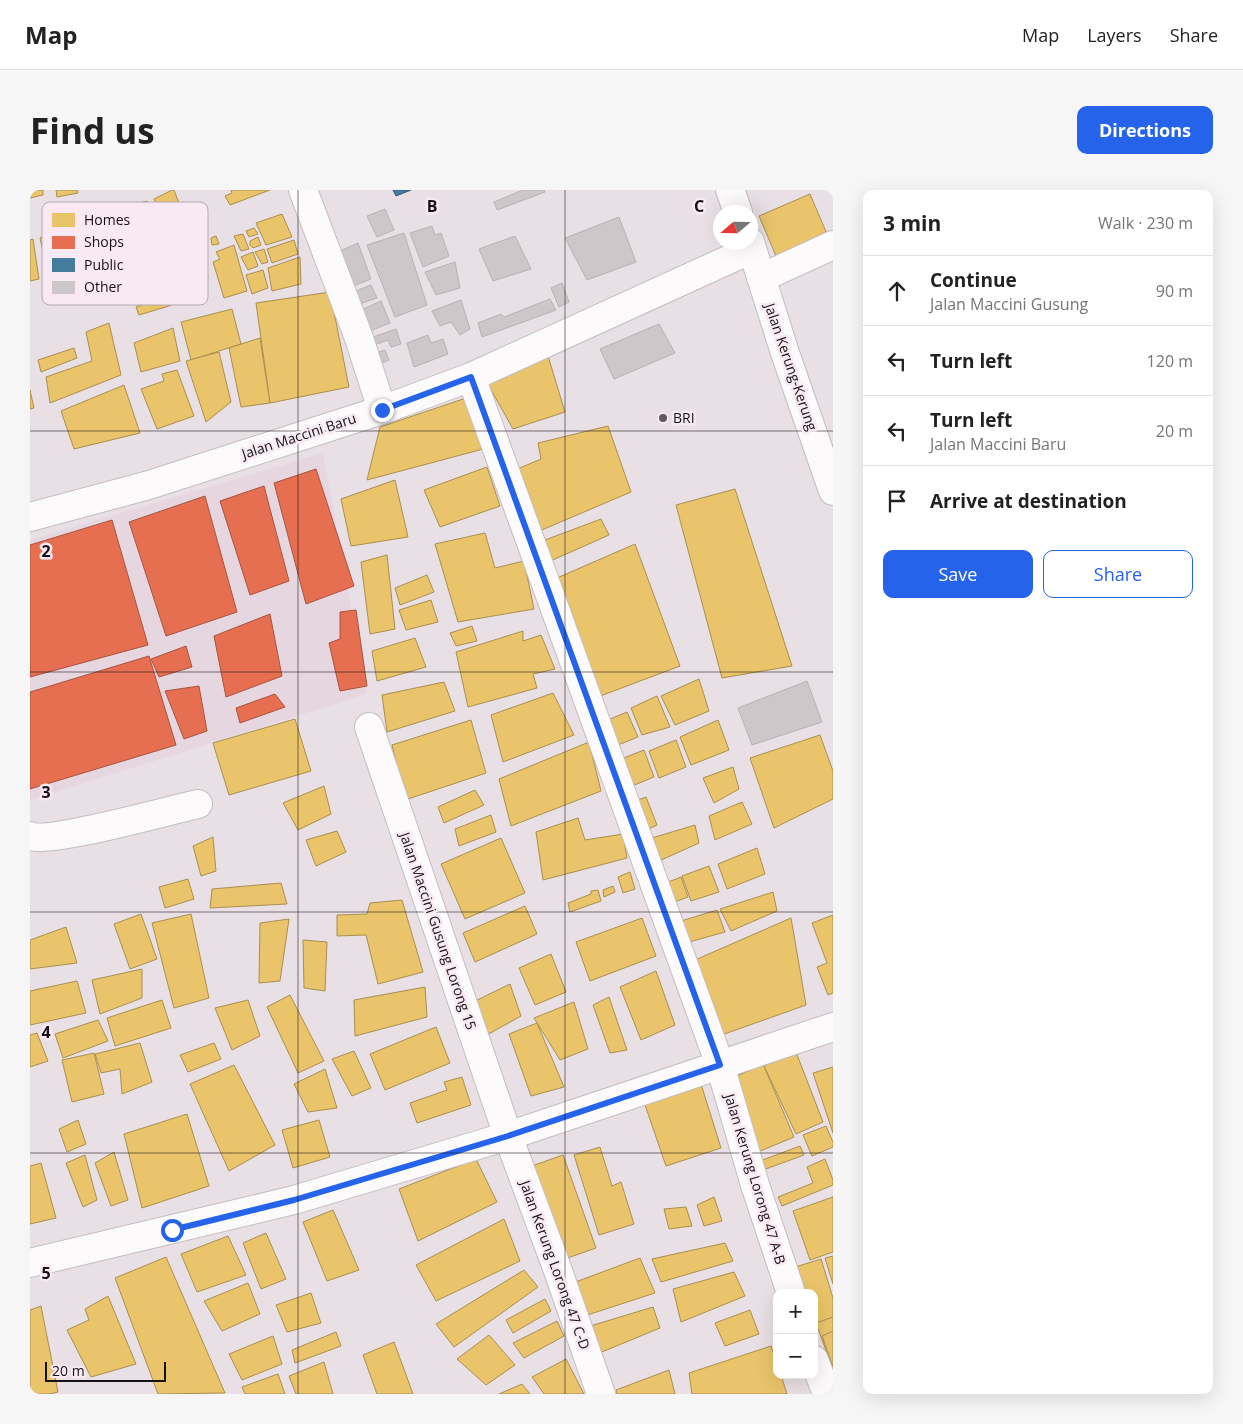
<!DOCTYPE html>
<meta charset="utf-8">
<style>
:root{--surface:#fff;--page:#f6f6f6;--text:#222;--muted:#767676;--line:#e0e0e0;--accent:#2563eb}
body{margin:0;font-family:"Open Sans",sans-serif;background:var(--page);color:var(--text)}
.controls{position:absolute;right:15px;bottom:15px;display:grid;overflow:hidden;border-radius:10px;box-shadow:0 5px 20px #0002}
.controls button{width:45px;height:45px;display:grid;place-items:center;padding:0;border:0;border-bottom:1px solid var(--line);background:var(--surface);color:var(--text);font:25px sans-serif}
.compass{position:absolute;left:683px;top:15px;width:45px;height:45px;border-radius:50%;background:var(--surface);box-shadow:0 5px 20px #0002;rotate:250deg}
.scale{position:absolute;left:15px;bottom:12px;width:121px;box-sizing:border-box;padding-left:5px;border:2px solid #161114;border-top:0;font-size:14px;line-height:18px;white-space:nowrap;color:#161114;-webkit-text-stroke:4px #f8e9f3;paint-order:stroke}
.stop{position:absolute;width:15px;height:15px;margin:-11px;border:4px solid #2563eb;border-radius:50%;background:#fff}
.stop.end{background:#2563eb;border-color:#fff;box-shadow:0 1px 5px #0008}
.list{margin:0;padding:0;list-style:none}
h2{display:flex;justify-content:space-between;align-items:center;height:65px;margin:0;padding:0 20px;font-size:21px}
h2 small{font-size:16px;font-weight:400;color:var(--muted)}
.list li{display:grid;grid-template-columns:32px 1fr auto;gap:15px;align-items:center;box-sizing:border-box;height:70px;padding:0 20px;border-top:1px solid var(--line)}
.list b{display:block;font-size:19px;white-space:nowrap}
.list p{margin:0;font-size:16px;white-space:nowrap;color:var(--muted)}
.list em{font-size:16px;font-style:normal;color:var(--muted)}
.actions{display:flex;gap:10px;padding:15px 20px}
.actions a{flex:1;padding:11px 0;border:1px solid var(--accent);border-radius:10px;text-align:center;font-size:18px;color:var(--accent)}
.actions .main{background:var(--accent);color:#fff}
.icon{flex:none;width:28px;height:28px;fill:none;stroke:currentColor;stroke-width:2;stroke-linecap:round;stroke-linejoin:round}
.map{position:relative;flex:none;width:803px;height:1204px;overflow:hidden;border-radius:10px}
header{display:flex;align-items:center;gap:30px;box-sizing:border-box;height:70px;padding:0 25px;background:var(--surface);border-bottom:1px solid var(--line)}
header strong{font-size:24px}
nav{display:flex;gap:28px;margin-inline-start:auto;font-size:18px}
.intro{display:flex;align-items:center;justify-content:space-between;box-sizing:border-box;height:120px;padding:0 30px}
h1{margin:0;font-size:35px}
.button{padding:12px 22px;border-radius:10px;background:var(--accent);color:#fff;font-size:18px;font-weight:700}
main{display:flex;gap:30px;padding:0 30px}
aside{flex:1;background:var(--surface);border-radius:10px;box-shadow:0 5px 20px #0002}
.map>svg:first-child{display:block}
</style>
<header>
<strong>Map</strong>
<nav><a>Map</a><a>Layers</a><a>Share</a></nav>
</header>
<div class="intro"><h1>Find us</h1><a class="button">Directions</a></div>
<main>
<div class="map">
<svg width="803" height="1204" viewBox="0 0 803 1204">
<rect width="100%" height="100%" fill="#e8e0e4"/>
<path fill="#e6d6e0" d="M293,263L337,504L0,610V350Z"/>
<g fill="#e9c46a" stroke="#aa8e50">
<path d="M0,0H13V5L0,8Z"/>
<path d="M26,0H47L48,3L27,7Z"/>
<path d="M142,0H144L154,26L136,32L124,9Z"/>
<path d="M201,0H240L200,15L195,6L202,3Z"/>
<path d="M780,4L797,44L746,66L729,26Z"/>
<path d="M117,11L126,35L100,45L91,18Z"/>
<path d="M252,24L262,47L236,55L226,33Z"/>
<path d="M166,32L178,87L153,96L137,44Z"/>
<path d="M224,38L228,44L219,47L216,41Z"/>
<path d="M17,43L28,87L19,89L10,48Z"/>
<path d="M213,44L219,59L211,61L204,46Z"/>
<path d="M186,46L189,54L182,55L181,48Z"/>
<path d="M228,47L231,55L223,58L220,55V51Z"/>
<path d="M3,49L9,89L0,91V50Z"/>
<path d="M264,50L268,64L242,73L237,59Z"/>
<path d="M204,55L217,101L194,108L183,72L190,69L186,62Z"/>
<path d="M234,59L238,72L232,74L225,62Z"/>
<path d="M223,62L228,76L218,80L211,67Z"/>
<path d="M270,67L271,94L242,101L238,78Z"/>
<path d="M233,80L238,98L222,104L216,85Z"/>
<path d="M300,102L319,197L240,213L226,113Z"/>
<path d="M138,105L142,115L109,125L106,117Z"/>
<path d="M202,119L211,154L161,170L151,132Z"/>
<path d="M79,133L91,185L20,213L16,187L62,171L56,142Z"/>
<path d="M143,138L150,171L111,182L104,153Z"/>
<path d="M230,148L240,213L211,217L199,158Z"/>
<path d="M44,158L47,168L11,182L8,170Z"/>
<path d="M189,162L201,212L176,232L156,171Z"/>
<path d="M518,166L535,222L483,239L455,189Z"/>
<path d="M147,180L164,226L127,239L111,199L134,191L132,184Z"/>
<path d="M94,195L110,243L44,259L31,221Z"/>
<path d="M0,200L4,218L0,219Z"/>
<path d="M436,208L457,258L337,290L350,237Z"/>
<path d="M578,236L601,302L500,345L478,283L511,269L508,253Z"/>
<path d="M457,277L470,316L410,337L394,300Z"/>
<path d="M365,290L378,347L321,356L311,309Z"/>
<path d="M705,299L762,476L692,488L646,315Z"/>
<path d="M571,329L579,345L516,373L507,353Z"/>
<path d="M455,343L465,378L494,371L504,419L428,432L405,354Z"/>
<path d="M605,354L650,476L565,508L520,391Z"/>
<path d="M357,365L365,439L340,444L331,372Z"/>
<path d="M397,385L404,402L370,415L365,398Z"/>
<path d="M401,410L408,432L376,440L369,420Z"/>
<path d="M442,436L447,451L426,456L420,443Z"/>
<path d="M493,441V451L511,445L525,479L503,484L507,498L438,517L426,462Z"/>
<path d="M385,448L396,477L347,491L342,461Z"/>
<path d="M669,489L679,521L645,535L631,506Z"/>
<path d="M414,492L425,521L357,542L352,505Z"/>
<path d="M523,503L544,545L473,572L461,525Z"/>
<path d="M627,506L640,537L612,545L601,518Z"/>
<path d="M597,522L608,547L583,557L573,532Z"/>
<path d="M265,529L281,581L199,605L183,553Z"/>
<path d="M441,530L456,583L375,610L362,555Z"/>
<path d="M688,530L699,560L661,575L650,547Z"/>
<path d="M790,545L803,581V609L744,638L720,568Z"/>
<path d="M646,550L656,577L629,588L619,561Z"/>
<path d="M559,552L571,601L481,636L469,589Z"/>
<path d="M614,560L624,587L597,598L586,571Z"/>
<path d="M703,577L709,599L684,613L673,588Z"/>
<path d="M294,596L301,624L268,640L253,613Z"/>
<path d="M445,600L454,615L414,633L408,617Z"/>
<path d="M616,607L627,635L610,643L598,614Z"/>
<path d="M712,612L722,634L685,650L679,626Z"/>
<path d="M461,625L466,642L429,656L425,639Z"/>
<path d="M548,628L555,650L593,644L597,668L513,690L506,642Z"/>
<path d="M665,635L669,653L620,675L612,651Z"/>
<path d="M307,641L316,662L286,676L276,650Z"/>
<path d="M183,647L186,681L171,686L163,656Z"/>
<path d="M471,648L495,703L435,729L411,674Z"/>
<path d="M727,658L735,684L697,699L688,674Z"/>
<path d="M679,676L689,702L661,711L652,686Z"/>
<path d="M600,682L605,699L593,703L588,687Z"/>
<path d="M651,687L658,707L639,714L633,694Z"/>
<path d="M158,689L164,709L135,718L129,697Z"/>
<path d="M251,693L257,714L180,718L182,699Z"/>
<path d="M583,696L585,702L574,707L573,700Z"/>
<path d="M568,700L571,711L540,722L538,713L561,704V701Z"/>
<path d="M743,702L747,721L701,741L690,719Z"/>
<path d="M372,710L393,782L348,794L336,745L307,746V725L337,724L340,713Z"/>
<path d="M495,716L507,744L445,772L433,743Z"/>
<path d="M687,720L695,742L652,754L648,732Z"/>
<path d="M111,724L127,769L100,779L84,734Z"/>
<path d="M161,724L179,808L144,818L122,733Z"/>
<path d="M803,725V803L798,805L787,777L797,773L782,733Z"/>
<path d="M612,728L626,766L560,791L546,752Z"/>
<path d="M761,728L776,815L686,847L665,770Z"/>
<path d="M259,729L250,791L229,793L230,733Z"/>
<path d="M36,737L47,773L0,779V750Z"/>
<path d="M273,750L297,752L295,801L274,798Z"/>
<path d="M521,764L536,802L505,815L489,778Z"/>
<path d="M112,779V808L70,824L62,790Z"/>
<path d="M626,781L645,835L611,850L590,797Z"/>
<path d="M47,791L56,823L0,835V801Z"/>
<path d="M480,794L491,826L457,845L441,813Z"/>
<path d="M395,797L397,827L325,846L324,810Z"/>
<path d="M260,805L294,871L268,883L237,817Z"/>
<path d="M579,807L597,860L580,863L563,815Z"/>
<path d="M132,810L141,838L85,856L77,828Z"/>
<path d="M218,810L230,846L202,860L185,818Z"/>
<path d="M544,812L558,859L530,870L504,828Z"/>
<path d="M68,830L78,851L33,868L25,844Z"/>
<path d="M507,833L534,897L501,906L479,844Z"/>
<path d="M406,837L420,873L355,900L340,864Z"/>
<path d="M7,843L18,871L0,877V845Z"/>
<path d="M110,853L122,892L92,904L90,879L71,883L65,864Z"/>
<path d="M184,853L191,869L158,882L150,865Z"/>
<path d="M324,861L341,898L322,906L302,869Z"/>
<path d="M766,862L793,932L766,944L734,876Z"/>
<path d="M64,863L74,904L42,912L32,870Z"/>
<path d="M733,874L764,947L728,962L698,890Z"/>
<path d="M204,875L245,955L199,981L160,894Z"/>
<path d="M803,877V943L783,883Z"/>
<path d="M295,879L307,918L278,922L264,894Z"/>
<path d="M432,887L441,915L387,933L380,913L417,900L414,892Z"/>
<path d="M671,894L691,958L636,976L614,912Z"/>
<path d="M157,924L179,996L112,1018L94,944Z"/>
<path d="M48,930L56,954L37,962L29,939Z"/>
<path d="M289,930L300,967L263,978L252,940Z"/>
<path d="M796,936L803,952V957L782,966L773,945Z"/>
<path d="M770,956L774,965L725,983L730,971Z"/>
<path d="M570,957L582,996L591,992L604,1034L569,1045L544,965Z"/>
<path d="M84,962L98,1010L81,1016L65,973Z"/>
<path d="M55,965L67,1010L53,1017L36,973Z"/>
<path d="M533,965L566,1058L529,1071L496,978Z"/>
<path d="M446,969L467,1012L388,1051L369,999Z"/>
<path d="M795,969L803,990V995L752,1016L748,1007L783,993L777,977Z"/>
<path d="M11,973L26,1028L0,1034V976Z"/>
<path d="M684,1007L692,1031L674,1036L667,1015Z"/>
<path d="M803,1007V1062L780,1070L763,1021Z"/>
<path d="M656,1017L662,1036L639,1039L634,1019Z"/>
<path d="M303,1020L329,1080L297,1091L273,1032Z"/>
<path d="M474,1029L490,1071L406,1111L386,1075Z"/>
<path d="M236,1043L256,1089L231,1099L213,1053Z"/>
<path d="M198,1046L216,1085L167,1102L151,1064Z"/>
<path d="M695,1053L703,1071L631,1092L622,1069Z"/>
<path d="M803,1066V1094L795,1068Z"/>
<path d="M136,1067L195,1203L128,1204L85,1088Z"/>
<path d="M610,1068L625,1103L551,1127L540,1094Z"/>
<path d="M791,1069L803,1108V1129L784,1135V1103H773L765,1077Z"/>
<path d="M494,1080L508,1097L424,1157L406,1134Z"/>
<path d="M704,1082L715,1106L651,1132L643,1099Z"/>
<path d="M218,1093L230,1124L192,1141L174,1111Z"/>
<path d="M281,1103L291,1133L257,1142L246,1115Z"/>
<path d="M78,1106L106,1174L61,1187L37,1140L59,1130L55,1119Z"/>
<path d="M515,1109L521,1121L483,1143L476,1130Z"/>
<path d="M11,1116L28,1202L20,1204H0V1120Z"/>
<path d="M623,1117L630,1138L567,1164L557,1137Z"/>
<path d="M720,1120L729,1144L695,1156L685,1133Z"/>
<path d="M803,1127V1180L786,1133Z"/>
<path d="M527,1131L534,1146L494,1168L483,1153Z"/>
<path d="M803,1141V1177L792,1146Z"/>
<path d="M306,1142L311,1156L265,1173L262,1160Z"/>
<path d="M459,1145L485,1175L456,1195L427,1169Z"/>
<path d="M243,1146L252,1174L212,1190L199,1164Z"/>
<path d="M364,1152L383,1204H347L333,1165Z"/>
<path d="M741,1156L747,1173V1185H751L757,1204H662L659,1183Z"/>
<path d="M536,1169L554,1204H514L502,1187Z"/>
<path d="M294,1172L303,1204H266L259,1186Z"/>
<path d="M639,1180L645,1204H587L586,1200Z"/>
<path d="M248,1184L255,1204H215L212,1197Z"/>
<path d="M492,1194L500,1204H469Z"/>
</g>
<g fill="#e76f51" stroke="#a8533f">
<path d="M286,279L324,396L276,414L244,293Z"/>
<path d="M234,296L259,391L220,405L190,311Z"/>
<path d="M175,306L207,422L136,446L99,332Z"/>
<path d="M82,330L118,455L0,487V355Z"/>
<path d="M326,420L337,496L310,501L299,453L310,449V422Z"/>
<path d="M240,424L252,486L196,507L184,446Z"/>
<path d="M156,456L162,477L129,487L121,469Z"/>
<path d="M119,466L146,555L0,599V502Z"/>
<path d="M169,496L177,541L154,549L135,501Z"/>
<path d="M245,504L255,517L210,533L206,518Z"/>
</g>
<path fill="#457b9d" stroke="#375b74" d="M363,0H381L366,6Z"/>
<g fill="#cdc7ca" stroke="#b7b1b5">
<path d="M493,0H514L515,2L467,20L464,12Z"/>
<path d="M355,19L364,40L347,47L337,26Z"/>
<path d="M589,27L606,72L557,90L535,48Z"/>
<path d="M402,36L405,45L411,43L419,66L393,77L380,43Z"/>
<path d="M374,43L397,115L365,127L337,55Z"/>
<path d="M485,46L501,79L463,91L449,59Z"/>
<path d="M328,53L341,89L318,98L301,65Z"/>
<path d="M425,72L430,98L406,105L395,82Z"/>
<path d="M532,93L539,112L529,117L521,98Z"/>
<path d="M341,95L347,108L320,117L316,105Z"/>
<path d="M520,109L526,120L452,147L448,133L471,124L474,127Z"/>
<path d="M431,110L440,139L430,145L421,132L410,136L402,121Z"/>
<path d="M351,111L360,133L330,145L329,121Z"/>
<path d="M629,134L645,163L584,189L570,159Z"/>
<path d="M366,139L371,154L361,157L358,150L336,158L332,151Z"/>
<path d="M398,145L401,153L413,149L418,164L384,177L377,153Z"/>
<path d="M355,160L359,170L341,178L337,166Z"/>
<path d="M777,491L792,532L722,555L708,518Z"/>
</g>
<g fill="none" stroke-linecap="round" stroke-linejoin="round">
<g stroke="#c3bdc0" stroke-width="30">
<g id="street">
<path d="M273,0L329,148L352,220"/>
<path d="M731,88L803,55"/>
<path d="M441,187L690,875L725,995L761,1103"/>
<path d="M0,327L119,295L352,220L441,187L722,59"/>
<path d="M339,537L478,946L527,1078L571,1204"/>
<path d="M0,646C20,654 140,620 168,614"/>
<path d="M0,1073L264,1010L478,946L803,837"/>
<path d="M784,1170L797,1204"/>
</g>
</g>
<g stroke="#c3bdc0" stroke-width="30">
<g id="secondary">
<path d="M700,0L708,22"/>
<path d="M720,52L755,163L803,301"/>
</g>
</g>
<use href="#street" stroke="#fcfafb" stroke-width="28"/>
<use href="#secondary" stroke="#fcfafb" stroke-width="28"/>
</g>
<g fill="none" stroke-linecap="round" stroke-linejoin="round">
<path stroke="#2563eb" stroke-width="6" d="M142,1040L264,1010L478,946L690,875L441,187L352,220"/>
</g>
<path fill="none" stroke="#161114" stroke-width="1" stroke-opacity="0.55" d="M268,0V1204M535,0V1204M0,241H803M0,482H803M0,722H803M0,963H803"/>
<circle fill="#60595d" stroke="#f8e9f3" stroke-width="2" cx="633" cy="228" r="5"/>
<g text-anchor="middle" stroke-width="5" stroke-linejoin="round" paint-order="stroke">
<g font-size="14" fill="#161114" stroke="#f8e9f3">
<text transform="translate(761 177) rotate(71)" y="5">Jalan Kerung-Kerung</text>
<text transform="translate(269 246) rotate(-18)" y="5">Jalan Maccini Baru</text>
<text transform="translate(408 741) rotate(71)" y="5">Jalan Maccini Gusung Lorong 15</text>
<text transform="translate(725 989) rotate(73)" y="5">Jalan Kerung Lorong 47 A-B</text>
<text transform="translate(525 1075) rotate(70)" y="5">Jalan Kerung Lorong 47 C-D</text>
</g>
<g font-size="14" fill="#161114" stroke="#f8e9f3" text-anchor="start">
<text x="643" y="233">BRI</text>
</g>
</g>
<rect x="12" y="12" width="166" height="103" rx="8" fill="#f8e9f3" stroke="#b4a8b0" stroke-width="1"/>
<rect x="22" y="23" width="23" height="14" fill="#e9c46a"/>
<rect x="22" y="46" width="23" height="13" fill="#e76f51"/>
<rect x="22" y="68" width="23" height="14" fill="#457b9d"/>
<rect x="22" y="91" width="23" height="13" fill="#cdc7ca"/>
<g font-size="14" fill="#161114">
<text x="54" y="35">Homes</text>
<text x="54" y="57">Shops</text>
<text x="54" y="80">Public</text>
<text x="54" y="102">Other</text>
</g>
<g font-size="16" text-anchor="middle" font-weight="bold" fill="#161114" stroke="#f8e9f3" stroke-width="5" stroke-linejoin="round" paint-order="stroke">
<text x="402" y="22">B</text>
<text x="669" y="22">C</text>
<text x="16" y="367">2</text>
<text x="16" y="608">3</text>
<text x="16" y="848">4</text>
<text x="16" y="1089">5</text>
</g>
</svg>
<div class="controls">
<button>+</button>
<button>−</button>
</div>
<svg class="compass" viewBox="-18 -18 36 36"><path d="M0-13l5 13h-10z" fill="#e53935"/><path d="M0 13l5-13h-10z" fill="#767676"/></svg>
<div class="scale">20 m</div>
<div class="stop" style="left:142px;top:1040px"></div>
<div class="stop end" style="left:352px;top:220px"></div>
</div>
<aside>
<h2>3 min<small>Walk · 230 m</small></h2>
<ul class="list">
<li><svg class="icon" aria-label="ahead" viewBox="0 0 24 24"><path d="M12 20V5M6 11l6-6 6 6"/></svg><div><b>Continue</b><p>Jalan Maccini Gusung</p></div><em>90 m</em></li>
<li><svg class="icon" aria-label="left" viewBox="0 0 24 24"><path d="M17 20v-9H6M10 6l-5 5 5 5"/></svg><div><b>Turn left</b></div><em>120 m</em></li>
<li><svg class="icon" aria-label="left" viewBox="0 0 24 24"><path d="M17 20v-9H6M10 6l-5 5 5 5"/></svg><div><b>Turn left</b><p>Jalan Maccini Baru</p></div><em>20 m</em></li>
<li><svg class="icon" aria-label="arrive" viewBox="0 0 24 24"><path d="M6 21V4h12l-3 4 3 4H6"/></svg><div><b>Arrive at destination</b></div></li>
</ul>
<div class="actions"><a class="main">Save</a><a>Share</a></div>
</aside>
</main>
